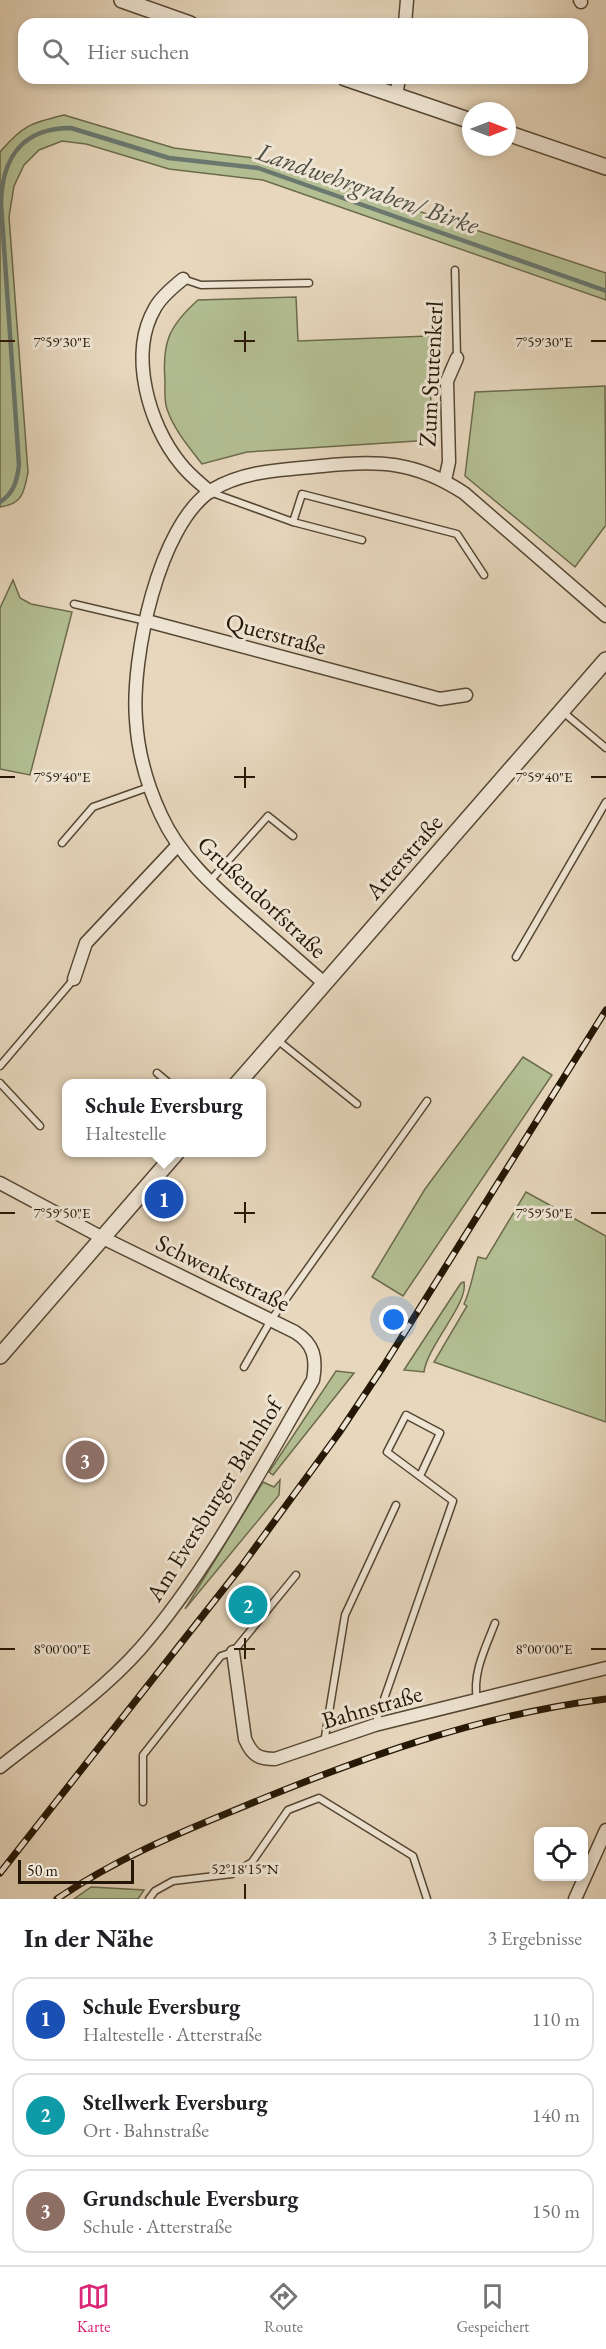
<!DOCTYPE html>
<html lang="de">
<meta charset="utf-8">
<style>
:root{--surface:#fff;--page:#f2f2f2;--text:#202124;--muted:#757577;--line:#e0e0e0;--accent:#db2777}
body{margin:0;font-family:"EB Garamond",serif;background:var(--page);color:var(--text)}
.controls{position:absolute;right:18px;bottom:18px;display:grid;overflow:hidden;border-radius:12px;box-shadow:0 3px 9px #0003}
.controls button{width:54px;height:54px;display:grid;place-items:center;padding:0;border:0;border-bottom:2px solid var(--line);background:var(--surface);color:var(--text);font:30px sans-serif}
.compass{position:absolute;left:462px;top:102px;width:54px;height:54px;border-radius:50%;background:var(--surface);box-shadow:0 3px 9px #0003;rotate:90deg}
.scale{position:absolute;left:18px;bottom:15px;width:116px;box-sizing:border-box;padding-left:6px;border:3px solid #241705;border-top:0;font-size:16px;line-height:21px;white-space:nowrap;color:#241705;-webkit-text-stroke:4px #efe5d4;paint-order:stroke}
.you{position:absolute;left:394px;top:1320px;width:21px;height:21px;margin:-15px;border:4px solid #fff;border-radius:50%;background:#1a73e8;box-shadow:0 0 0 9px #1a73e833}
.badge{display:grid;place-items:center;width:39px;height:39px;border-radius:50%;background:var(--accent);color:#fff;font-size:20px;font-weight:700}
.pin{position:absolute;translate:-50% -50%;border:3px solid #fff;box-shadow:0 2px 6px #0006}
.popup{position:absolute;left:62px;top:1079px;width:204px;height:78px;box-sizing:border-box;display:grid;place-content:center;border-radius:12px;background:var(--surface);filter:drop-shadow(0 2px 4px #0005);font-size:20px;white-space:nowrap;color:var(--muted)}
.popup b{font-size:22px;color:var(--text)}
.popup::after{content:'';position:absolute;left:50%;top:100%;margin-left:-12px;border:12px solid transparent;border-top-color:var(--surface)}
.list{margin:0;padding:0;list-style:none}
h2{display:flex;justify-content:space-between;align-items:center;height:78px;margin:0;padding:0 24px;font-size:26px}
h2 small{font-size:20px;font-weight:400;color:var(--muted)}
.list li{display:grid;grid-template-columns:39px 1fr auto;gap:18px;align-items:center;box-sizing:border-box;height:84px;margin:0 12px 12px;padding:0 12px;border:2px solid var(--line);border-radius:18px}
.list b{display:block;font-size:22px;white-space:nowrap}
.list p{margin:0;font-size:20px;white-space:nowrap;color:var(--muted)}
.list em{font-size:20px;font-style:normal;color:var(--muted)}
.icon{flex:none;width:33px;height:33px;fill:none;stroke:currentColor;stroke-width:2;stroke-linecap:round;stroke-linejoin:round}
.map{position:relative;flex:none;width:606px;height:1899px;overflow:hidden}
.search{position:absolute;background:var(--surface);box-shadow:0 3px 9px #0003;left:18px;right:18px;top:18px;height:66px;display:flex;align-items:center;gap:15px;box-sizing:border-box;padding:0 21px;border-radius:18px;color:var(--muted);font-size:22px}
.sheet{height:366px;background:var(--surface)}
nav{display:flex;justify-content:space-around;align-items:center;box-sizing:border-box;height:84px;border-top:2px solid var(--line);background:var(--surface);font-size:16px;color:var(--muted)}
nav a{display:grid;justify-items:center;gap:3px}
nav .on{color:var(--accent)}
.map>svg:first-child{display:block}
</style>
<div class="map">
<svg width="606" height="1899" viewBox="0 0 606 1899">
<rect width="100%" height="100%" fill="#e7d7bd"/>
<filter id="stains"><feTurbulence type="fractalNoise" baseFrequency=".00333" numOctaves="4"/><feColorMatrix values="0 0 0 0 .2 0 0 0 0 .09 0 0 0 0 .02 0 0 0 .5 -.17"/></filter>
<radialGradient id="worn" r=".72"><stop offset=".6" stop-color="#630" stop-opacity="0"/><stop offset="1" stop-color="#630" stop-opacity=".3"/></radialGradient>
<g fill="#b3bf93" stroke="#6c6b4c" stroke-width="1.5">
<path d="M64,115L174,148L261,159L606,273V300L263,180L169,169L86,144L62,141L39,150L24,165L14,186L9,217L28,472C24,492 23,504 0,507V152C23,125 31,123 64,115Z"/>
<path d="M296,297L298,341L429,336L432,440L247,452L202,464C189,447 174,430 167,409C164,401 165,390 165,381C162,342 169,326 198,300Z"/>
<path d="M605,386L606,525L575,567L465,476L475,392Z"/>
<path d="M13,580L20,598L31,604L72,612L30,775L0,769V608Z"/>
<path d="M523,1057L552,1075L403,1296L372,1277L425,1189Z"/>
<path d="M526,1192L606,1236V1422L434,1362L467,1306L464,1304C471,1289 473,1273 478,1257L486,1259Z"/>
<path d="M464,1282C469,1303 427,1346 424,1372L404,1370L461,1283Z"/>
<path d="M336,1371L354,1373L273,1475L269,1472Z"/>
<path d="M280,1480L279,1495L185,1609L263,1482L274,1487Z"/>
<path d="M91,1887L144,1890L138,1899H74Z"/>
</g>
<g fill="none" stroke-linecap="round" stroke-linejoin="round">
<path stroke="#6a7870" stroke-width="4.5" d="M0,502C14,493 17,481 19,465L1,203C2,158 22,128 71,128L169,158L258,168L606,291"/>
<g stroke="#554733" stroke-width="9">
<g id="service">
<path d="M455,270L457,358"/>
<path d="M183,279L201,285L309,283"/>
<path d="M210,492L293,522L362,540"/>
<path d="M293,522L302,494L457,534L484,575"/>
<path d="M74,604L146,621"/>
<path d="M563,712L606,748"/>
<path d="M62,843L93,807L149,787"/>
<path d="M210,881L268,816L293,836"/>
<path d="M516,957L606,802"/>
<path d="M276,1039L357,1104"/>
<path d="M0,1066L74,979"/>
<path d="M157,1073L170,1084"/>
<path d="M0,1083L40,1126"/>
<path d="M244,1367L271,1320L427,1101"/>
<path d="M477,1699C472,1673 486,1647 495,1623"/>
<path d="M375,1725L453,1501L387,1452L406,1415L440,1433L420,1476"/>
<path d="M324,1743L345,1615L396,1505"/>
<path d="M143,1802V1755L221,1656L233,1652L296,1575"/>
<path d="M149,1899L155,1891L173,1881L232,1874L252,1862L288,1810L319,1798L413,1856L427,1899"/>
</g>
</g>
<g stroke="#554733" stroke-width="15">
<g id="minor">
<path d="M580,0L581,2"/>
<path d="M405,24L407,0"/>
<path d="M396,96L399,78"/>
<path d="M183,279C173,287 161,297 155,308C128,354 149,425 180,463C188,474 200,483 210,492"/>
<path d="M445,480L449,462L447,381L457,358"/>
<path d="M147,621L440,699L466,695"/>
<path d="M74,979L86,943L177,846"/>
<path d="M324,983C300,962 276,941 252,920C217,889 181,859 161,815C147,785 138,753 136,720C131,659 158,525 212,490C245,470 284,470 322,466C378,460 415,461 464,493L606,616"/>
<path d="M0,1183L103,1238L295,1332C314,1344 317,1358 313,1380C261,1469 208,1571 140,1649C100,1694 47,1730 0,1767"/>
<path d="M233,1652L245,1739C252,1755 258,1759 275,1759L375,1725L606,1668"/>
<path d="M575,1899L606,1830"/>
</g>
</g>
<g stroke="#554733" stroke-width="18">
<g id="tertiary">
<path d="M122,0L190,24"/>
<path d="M345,78L471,121"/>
<path d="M507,133L606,167"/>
<path d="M237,1084L606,660"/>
<path d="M0,1356L177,1152"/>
</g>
</g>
<use href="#service" stroke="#efe5d4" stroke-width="6"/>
<use href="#minor" stroke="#efe5d4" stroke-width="12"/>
<use href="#tertiary" stroke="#efe5d4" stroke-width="15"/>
<g stroke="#241705" stroke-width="7">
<g id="rail">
<path d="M0,1873L241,1567L339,1433L383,1367L606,1010"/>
<path d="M57,1899C114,1860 176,1834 240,1808C358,1759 478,1715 606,1699"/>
</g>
</g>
<use href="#rail" stroke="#efe5d4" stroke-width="4.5" stroke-dasharray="14" stroke-linecap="butt"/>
</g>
<path fill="none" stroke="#241705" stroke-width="2" d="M245,331V352M0,341H15M234,341H255M591,341H606M245,767V788M0,777H15M234,777H255M591,777H606M245,1202V1223M0,1213H15M234,1213H255M591,1213H606M245,1638V1659M0,1649H15M234,1649H255M591,1649H606M245,1884V1899"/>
<g text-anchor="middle" stroke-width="6" stroke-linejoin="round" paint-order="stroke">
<g font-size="24" fill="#241705" stroke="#efe5d4">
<text transform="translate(431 374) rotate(-87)" y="8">Zum Stutenkerl</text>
<text transform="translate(276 634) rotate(15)" y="8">Querstraße</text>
<text transform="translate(404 857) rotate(-49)" y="8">Atterstraße</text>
<text transform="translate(262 897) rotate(43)" y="8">Grußendorfstraße</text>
<text transform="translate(223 1273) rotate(26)" y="8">Schwenkestraße</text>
<text transform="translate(214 1500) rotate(-58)" y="8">Am Eversburger Bahnhof</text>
<text transform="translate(372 1707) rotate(-16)" y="8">Bahnstraße</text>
</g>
<g font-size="26" font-style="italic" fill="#4d4f43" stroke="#efe5d4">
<text transform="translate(368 188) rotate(19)" y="9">Landwehrgraben/ Birke</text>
</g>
</g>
<g font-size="15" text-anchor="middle" fill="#241705" stroke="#efe5d4" stroke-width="6" stroke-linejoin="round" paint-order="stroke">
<text x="544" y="347">7°59'30"E</text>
<text x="62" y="347">7°59'30"E</text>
<text x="544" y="782">7°59'40"E</text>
<text x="62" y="782">7°59'40"E</text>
<text x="62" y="1218">7°59'50"E</text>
<text x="544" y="1218">7°59'50"E</text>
<text x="544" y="1654">8°00'00"E</text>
<text x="62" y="1654">8°00'00"E</text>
<text x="245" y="1874">52°18'15"N</text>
</g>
<rect width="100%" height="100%" filter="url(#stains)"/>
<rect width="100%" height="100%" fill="url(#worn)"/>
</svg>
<div class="controls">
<button><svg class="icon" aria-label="locate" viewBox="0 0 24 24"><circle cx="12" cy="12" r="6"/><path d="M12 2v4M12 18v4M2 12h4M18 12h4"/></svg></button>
</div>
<svg class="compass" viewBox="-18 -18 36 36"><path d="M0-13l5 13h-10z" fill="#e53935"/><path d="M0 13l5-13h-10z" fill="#757577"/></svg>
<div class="scale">50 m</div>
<div class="you"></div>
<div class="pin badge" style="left:164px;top:1199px;background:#1a4fb4">1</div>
<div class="popup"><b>Schule Eversburg</b>Haltestelle</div>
<div class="pin badge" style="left:248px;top:1605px;background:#0f9aa8">2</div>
<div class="pin badge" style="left:85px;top:1460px;background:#8d6e63">3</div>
<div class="search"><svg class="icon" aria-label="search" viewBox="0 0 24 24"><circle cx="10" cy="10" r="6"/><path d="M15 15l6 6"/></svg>Hier suchen</div>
</div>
<section class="sheet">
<h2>In der Nähe<small>3 Ergebnisse</small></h2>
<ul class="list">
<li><span class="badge" style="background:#1a4fb4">1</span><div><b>Schule Eversburg</b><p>Haltestelle · Atterstraße</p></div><em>110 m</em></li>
<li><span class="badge" style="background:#0f9aa8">2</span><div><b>Stellwerk Eversburg</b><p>Ort · Bahnstraße</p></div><em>140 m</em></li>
<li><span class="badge" style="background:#8d6e63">3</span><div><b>Grundschule Eversburg</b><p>Schule · Atterstraße</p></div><em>150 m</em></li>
</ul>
</section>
<nav>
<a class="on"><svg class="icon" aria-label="map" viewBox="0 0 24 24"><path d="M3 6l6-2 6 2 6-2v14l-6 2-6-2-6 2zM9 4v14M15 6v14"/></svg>Karte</a>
<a><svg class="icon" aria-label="directions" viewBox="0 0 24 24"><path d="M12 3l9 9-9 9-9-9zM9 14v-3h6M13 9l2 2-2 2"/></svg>Route</a>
<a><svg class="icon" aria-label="saved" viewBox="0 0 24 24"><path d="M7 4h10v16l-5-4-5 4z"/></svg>Gespeichert</a>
</nav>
